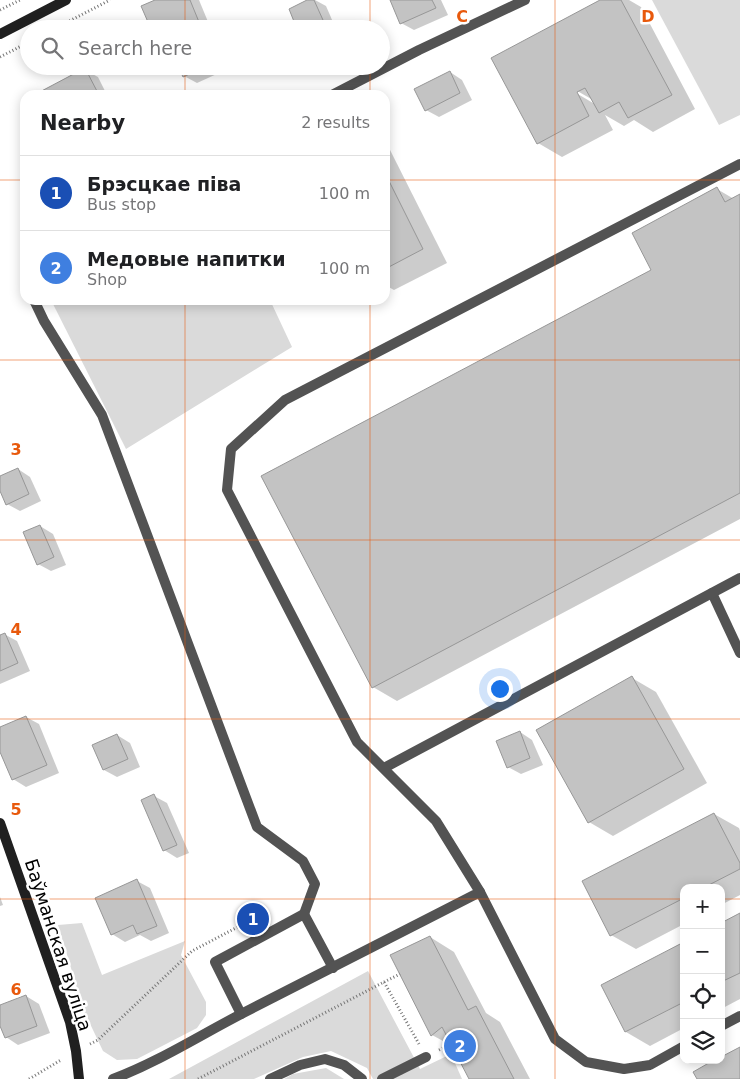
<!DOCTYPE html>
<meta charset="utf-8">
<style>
:root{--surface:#fff;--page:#f2f2f2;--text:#202124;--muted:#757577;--line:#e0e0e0;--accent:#7c3aed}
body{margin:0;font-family:"DejaVu Sans",sans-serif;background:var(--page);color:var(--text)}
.controls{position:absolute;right:15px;bottom:15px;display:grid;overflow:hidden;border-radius:10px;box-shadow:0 2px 12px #0003}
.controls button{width:45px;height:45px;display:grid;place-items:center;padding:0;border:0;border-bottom:1px solid var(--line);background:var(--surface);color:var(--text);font:25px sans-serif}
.you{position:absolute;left:499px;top:688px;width:18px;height:18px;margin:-12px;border:4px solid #fff;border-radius:50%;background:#1a73e8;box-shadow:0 0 0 8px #1a73e833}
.badge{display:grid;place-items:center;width:32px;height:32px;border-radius:50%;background:var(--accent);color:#fff;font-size:16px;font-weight:700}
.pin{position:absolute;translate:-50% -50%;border:2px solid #fff;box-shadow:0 1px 5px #0006}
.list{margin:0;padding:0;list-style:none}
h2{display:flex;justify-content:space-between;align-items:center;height:65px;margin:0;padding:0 20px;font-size:21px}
h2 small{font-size:16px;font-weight:400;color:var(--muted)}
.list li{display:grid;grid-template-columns:32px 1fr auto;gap:15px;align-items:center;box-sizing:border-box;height:75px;padding:0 20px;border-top:1px solid var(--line)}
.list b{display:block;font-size:19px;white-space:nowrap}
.list p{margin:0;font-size:16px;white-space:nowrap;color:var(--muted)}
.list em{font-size:16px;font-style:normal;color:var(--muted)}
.icon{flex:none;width:28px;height:28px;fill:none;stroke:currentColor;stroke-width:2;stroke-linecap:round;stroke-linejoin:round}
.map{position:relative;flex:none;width:740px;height:1079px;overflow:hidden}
.search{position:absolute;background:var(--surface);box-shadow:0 2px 12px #0003;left:20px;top:20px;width:370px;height:55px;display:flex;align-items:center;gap:12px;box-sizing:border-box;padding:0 18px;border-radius:28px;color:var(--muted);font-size:19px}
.panel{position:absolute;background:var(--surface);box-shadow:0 2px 12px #0003;left:20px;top:90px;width:370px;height:215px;border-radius:15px}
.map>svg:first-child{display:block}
</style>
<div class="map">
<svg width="740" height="1079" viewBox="0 0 740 1079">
<rect width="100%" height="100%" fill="#fff"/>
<g fill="#dadada">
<path d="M652,0H740V115L719,125Z"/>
<path d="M51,300H270L292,347L126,449Z"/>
<path d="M82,923L102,975L185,941L181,955L206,1002V1015L197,1028L137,1059L117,1060L103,1051L84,1011L58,925Z"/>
<path d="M368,971L420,1069L451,1054L462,1079H373L367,1068L331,1051L303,1057L254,1079H169Z"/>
<path d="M326,1068L344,1079H284L293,1074Z"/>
</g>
<g fill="#0003" fill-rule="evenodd">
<path d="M158,0H199L211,29H152Z"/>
<path d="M310,0H315L326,6L336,29H299Z"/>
<path d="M391,0H441L448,15L414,30L401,23Z"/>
<path d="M602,0H629L641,7L695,109L653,132L634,120L624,126L605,115L613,130L562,157L538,143ZM572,88L593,100V103L571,90Z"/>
<path d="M179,66H216L219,73L197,83L184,76Z"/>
<path d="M85,70L98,77L107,95H36Z"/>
<path d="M450,72L462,80L472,100L439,117L426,110Z"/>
<path d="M385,140L447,263L394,290L385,285Z"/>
<path d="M717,189L734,199L740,196V519L397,701L373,687L652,270Z"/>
<path d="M18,469L30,477L41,501L20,511L7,504L0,488V477Z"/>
<path d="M40,526L53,534L66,565L51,571L38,564Z"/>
<path d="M4,634L17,641L30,671L0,684V636Z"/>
<path d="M632,678L656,692L707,783L613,836L589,822Z"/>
<path d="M26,717L39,724L59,773L26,787L13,779L0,749V728Z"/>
<path d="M520,732L532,740L543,765L521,774L508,767Z"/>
<path d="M117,735L130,743L140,767L117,777L104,770L94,746Z"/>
<path d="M154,796L167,803L189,853L177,858L164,850Z"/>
<path d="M714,814L739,828L740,831V895L721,905V888H684V924L636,949L611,935Z"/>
<path d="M137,881L150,888L169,933L151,941L140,935L125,942L112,934Z"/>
<path d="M0,897L3,905L0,906Z"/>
<path d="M740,915V999L721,1009V924Z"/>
<path d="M430,937L454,952L486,1013L500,1022L530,1079H470L454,1047L432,1035L391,955Z"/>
<path d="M684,944V1028L650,1046L626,1032Z"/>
<path d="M26,996L39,1004L50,1033L18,1045L6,1037L0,1022V1006Z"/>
</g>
<g fill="#c3c3c3" stroke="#979797">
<path d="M155,0H190L199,22L184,29H151L141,6Z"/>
<path d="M307,0H314L327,29H297L289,9Z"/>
<path d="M390,0H432L436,8L400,24Z"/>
<path d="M600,0H621L672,95L628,118L619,102L599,113L585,88L577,92L589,116L537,144L491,58Z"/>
<path d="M178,66H207L183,77Z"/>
<path d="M85,68L99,95H34Z"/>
<path d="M450,71L460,93L425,111L414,89Z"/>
<path d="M385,173L423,249L385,269Z"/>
<path d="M717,187L725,202L740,194V493L372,688L261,476L651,270L632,233Z"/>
<path d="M18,468L29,494L6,505L0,491V476Z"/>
<path d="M40,525L54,557L37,565L23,532Z"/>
<path d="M5,633L18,663L0,671V635Z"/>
<path d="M632,676L684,769L588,823L536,730Z"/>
<path d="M26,716L47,765L12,780L0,752V727Z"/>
<path d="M520,731L530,758L507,768L496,741Z"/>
<path d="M117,734L128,759L103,770L92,745Z"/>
<path d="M154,794L177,845L163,851L141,800Z"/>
<path d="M714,813L740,863V869L703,888H684V898L610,936L582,881Z"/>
<path d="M137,879L157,926L137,934L133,925L111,935L95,898Z"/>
<path d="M740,913V973L721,982V923Z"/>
<path d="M430,936L468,1010L476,1006L514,1079H469L442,1027L431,1036L390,955Z"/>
<path d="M684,942V1002L625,1032L601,985Z"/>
<path d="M26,995L37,1026L5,1038L0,1026V1005Z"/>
<path d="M740,1047V1079H697L693,1072L714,1060H721V1057Z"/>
</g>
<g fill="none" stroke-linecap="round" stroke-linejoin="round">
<g stroke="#757575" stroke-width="3" stroke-dasharray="1 2.5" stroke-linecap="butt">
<path d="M0,10L20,0"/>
<path d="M54,29L110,0"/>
<path d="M0,57L29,42"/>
<path d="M384,982L400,974"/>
<path d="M90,1044L98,1040L192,951L253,919"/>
<path d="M439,1050L451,1044"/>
<path d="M29,1079L61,1060"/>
<path d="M198,1079L384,982L419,1044"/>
</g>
<g stroke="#535353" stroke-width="10">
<path d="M332,95L419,50L525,0"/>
<path d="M34,300L44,321L102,415L257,827L303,861L315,884L304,914"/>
<path d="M712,593L740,653"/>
<path d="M384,768L740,578"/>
<path d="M480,892L555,1039L586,1062L624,1069L650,1065L684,1046"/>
<path d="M241,1014L215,962L304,914L333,968"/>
<path d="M721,1026L740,1016"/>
<path d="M113,1079C161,1061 205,1032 251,1009C327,970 404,931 480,892L436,821L357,742L227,490L231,449L285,400L740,164"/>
<path d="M270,1079L300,1065L325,1059L344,1065L362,1079"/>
<path d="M382,1079L426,1057"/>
</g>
<g stroke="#202020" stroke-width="10">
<path d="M0,34L66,0"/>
<path d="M0,823L70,1022L76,1051L79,1079"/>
</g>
</g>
<path fill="none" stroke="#e8590c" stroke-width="1" stroke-opacity="0.55" d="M185,0V29M370,0V29M555,0V1079M185,66V95M370,66V95M0,180H25M385,180H740M185,300V1079M370,300V1079M0,360H740M0,540H740M0,719H740M0,899H684M721,899H740"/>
<g text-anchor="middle" stroke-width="5" stroke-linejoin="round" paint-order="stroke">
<g font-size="18" fill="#000" stroke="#fff">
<text transform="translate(58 945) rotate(72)" y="6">Баўманская вуліца</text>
</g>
</g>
<g font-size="16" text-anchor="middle" font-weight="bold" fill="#e8590c" stroke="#fff" stroke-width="5" stroke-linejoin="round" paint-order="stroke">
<text x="462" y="22">C</text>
<text x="648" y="22">D</text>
<text x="16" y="455">3</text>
<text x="16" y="635">4</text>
<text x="16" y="815">5</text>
<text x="16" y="995">6</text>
</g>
</svg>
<div class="controls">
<button>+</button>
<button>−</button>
<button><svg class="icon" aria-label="locate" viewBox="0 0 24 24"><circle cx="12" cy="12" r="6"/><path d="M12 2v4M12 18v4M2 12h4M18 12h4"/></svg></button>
<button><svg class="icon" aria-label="layers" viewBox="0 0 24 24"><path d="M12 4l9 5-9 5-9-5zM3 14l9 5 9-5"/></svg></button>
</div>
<div class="you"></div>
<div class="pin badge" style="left:253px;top:919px;background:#1a4fb4">1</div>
<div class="pin badge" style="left:460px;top:1046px;background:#3f7fe0">2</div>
<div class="search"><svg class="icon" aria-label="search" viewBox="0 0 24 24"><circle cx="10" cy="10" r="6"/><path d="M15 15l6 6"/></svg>Search here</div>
<section class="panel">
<h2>Nearby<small>2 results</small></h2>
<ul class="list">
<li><span class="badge" style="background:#1a4fb4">1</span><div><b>Брэсцкае піва</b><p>Bus stop</p></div><em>100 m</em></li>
<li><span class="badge" style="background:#3f7fe0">2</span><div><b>Медовые напитки</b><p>Shop</p></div><em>100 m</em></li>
</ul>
</section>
</div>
